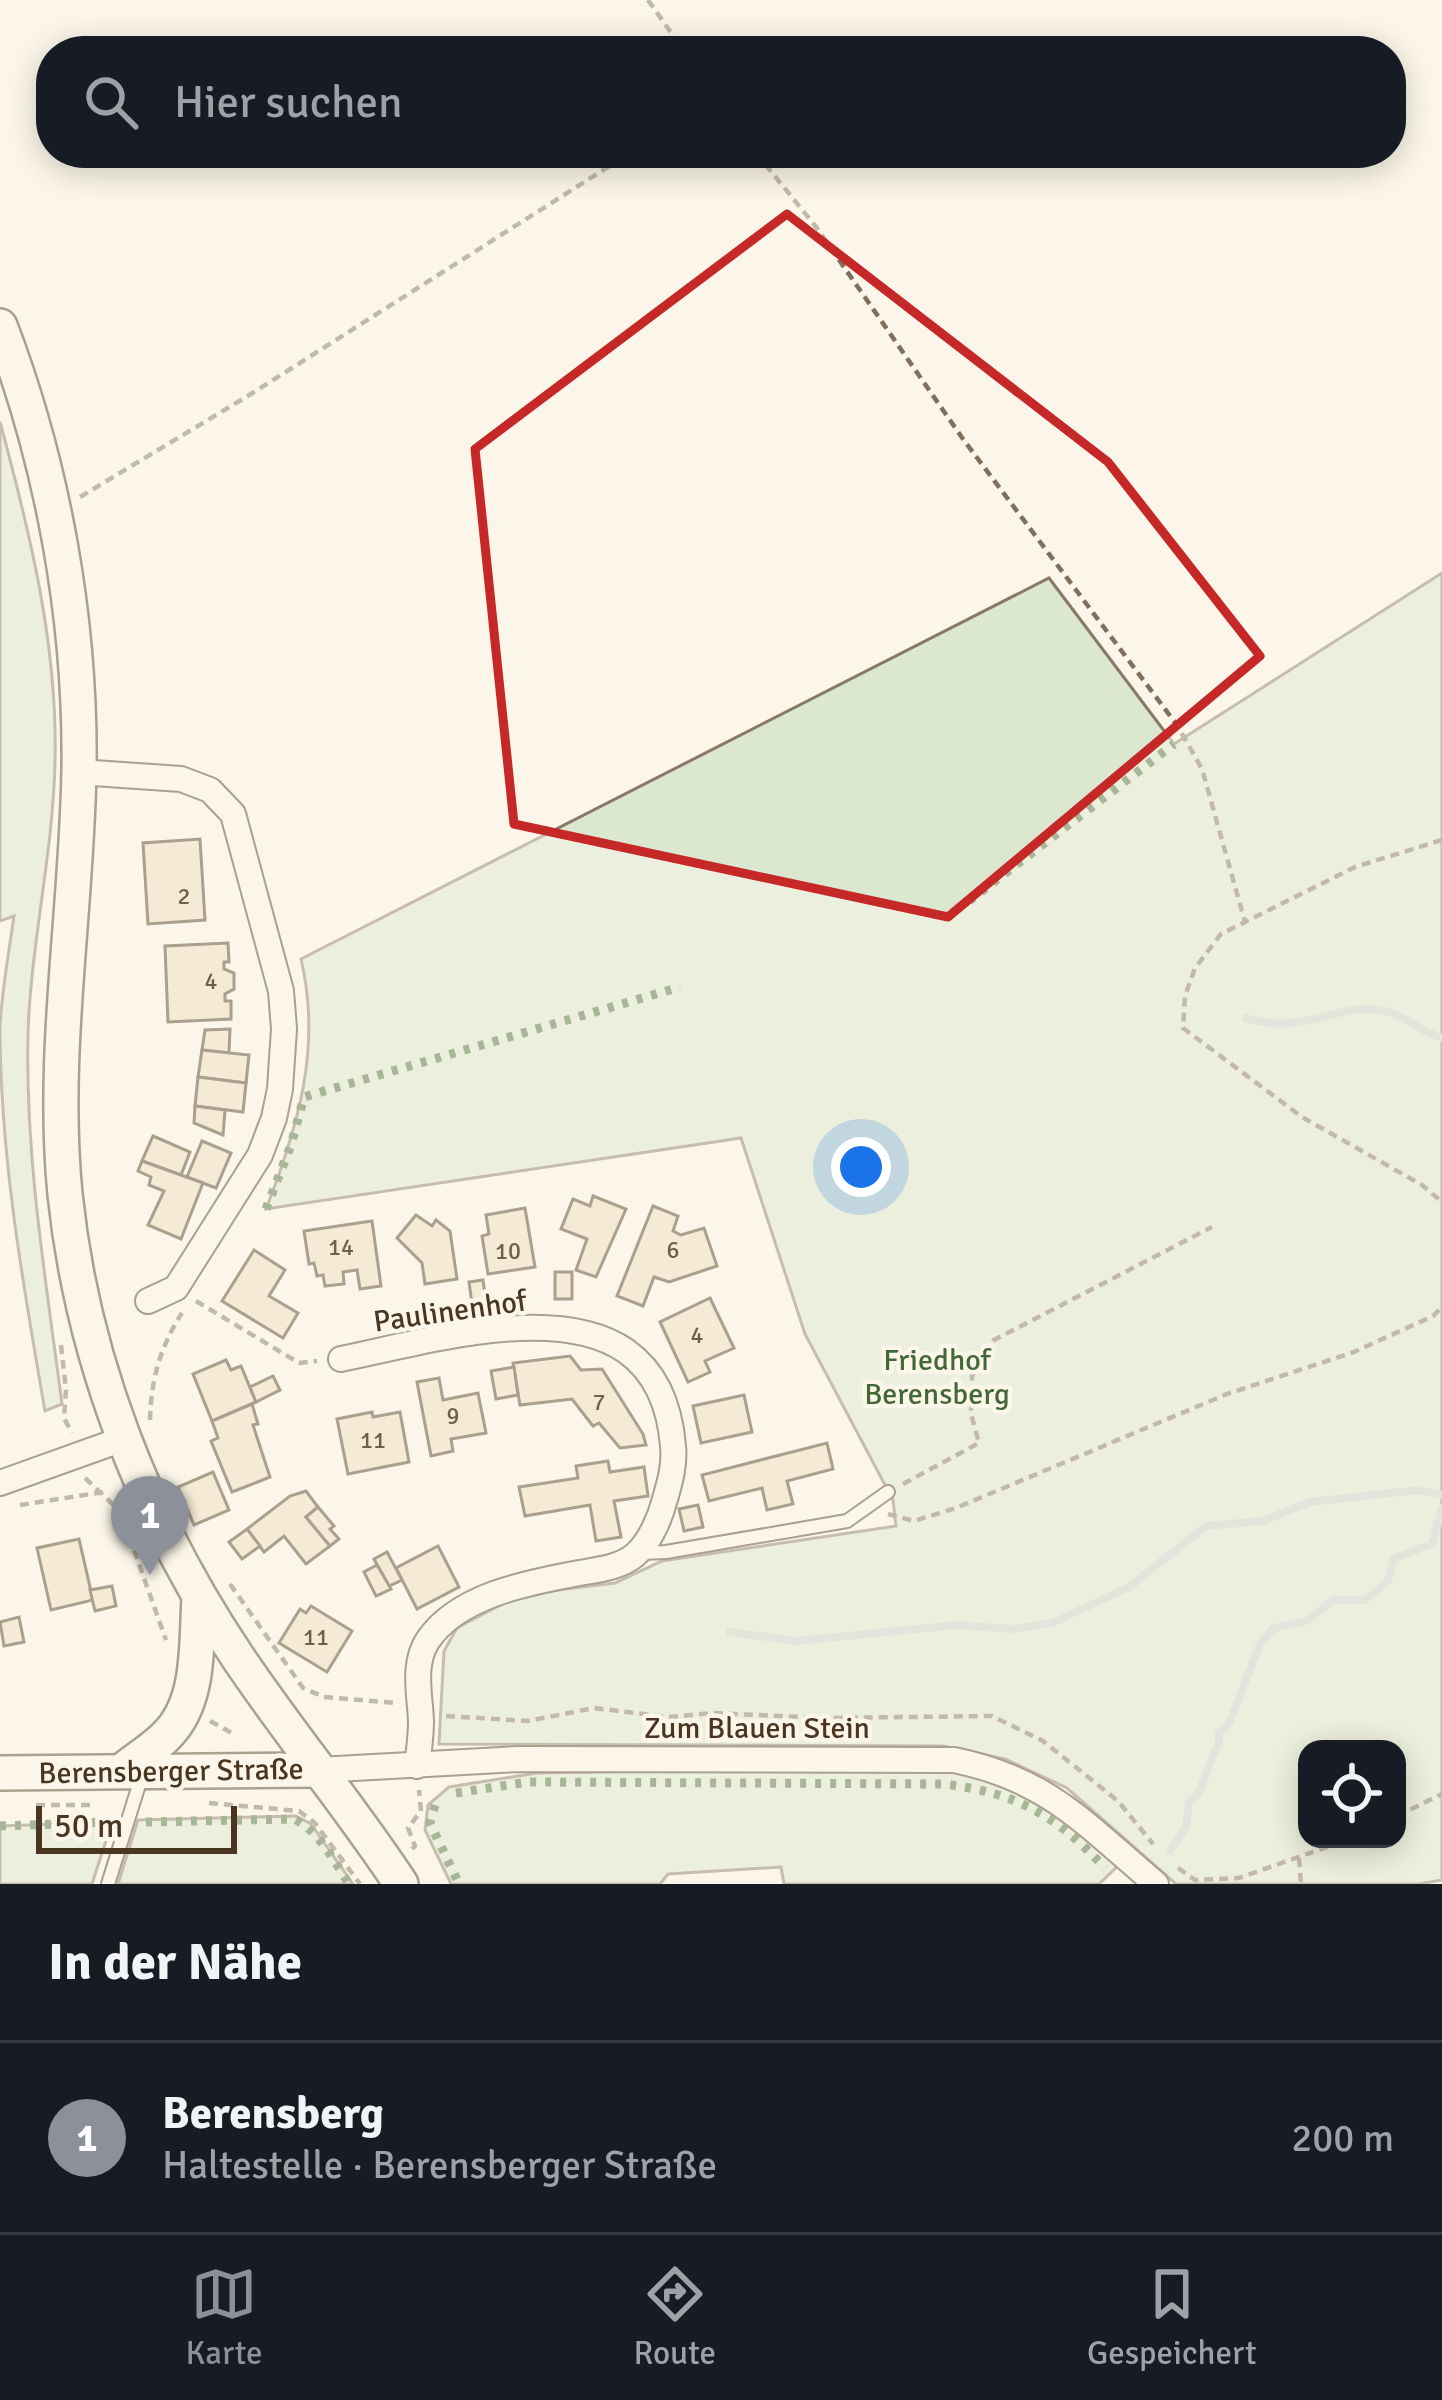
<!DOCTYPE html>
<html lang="de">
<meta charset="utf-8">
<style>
:root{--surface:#171b24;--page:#242831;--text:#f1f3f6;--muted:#9ea1a6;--line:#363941;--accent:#8c9099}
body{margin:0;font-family:Signika,sans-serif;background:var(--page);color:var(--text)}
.controls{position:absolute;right:36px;bottom:36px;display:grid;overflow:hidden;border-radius:24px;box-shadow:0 6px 30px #0003}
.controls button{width:108px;height:108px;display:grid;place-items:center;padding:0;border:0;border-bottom:3px solid var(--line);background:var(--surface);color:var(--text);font:60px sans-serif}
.scale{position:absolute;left:36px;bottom:30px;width:201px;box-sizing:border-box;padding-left:12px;border:6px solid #4a3520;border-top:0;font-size:33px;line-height:42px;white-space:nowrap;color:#4a3520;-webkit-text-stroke:9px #fbf6e9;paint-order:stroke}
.you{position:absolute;left:861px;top:1167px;width:42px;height:42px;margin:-30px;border:9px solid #fff;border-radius:50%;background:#1a73e8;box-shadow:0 0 0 18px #1a73e833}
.badge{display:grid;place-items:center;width:78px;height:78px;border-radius:50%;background:var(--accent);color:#fff;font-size:39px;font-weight:700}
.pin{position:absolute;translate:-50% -99px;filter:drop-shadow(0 3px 6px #0008)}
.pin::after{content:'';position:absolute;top:63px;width:42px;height:36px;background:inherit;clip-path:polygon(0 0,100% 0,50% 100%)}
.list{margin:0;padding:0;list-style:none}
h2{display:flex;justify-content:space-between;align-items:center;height:156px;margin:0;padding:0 48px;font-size:51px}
h2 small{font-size:39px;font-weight:400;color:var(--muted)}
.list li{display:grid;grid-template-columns:78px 1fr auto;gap:36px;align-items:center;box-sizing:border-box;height:192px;padding:0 48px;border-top:3px solid var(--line)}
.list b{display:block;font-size:45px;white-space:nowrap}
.list p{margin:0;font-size:39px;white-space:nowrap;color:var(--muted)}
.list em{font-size:39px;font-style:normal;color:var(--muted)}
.icon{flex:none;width:66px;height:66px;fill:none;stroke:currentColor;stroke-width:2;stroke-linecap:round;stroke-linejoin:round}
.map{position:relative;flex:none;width:1442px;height:1884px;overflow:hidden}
.search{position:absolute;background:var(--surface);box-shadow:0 6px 30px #0003;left:36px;right:36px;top:36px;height:132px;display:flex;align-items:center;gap:30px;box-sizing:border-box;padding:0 42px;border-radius:48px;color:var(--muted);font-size:45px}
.sheet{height:348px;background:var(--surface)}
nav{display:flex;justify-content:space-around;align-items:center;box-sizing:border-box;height:168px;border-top:3px solid var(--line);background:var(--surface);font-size:33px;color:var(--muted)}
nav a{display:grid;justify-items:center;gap:6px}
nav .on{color:var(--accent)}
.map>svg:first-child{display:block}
</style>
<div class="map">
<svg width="1442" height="1884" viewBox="0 0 1442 1884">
<rect width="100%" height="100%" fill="#fbf6e9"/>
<g fill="#dce7d0" stroke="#887966" stroke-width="3" fill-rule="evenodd">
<path d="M0,422C30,533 58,646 55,762C53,853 31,943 28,1033C25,1158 46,1281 62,1404L45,1411C23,1284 0,1156 0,1026C2,989 9,952 14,916L0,921Z"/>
<path d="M1442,573V1880L1419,1884H1176L1067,1788L1005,1759L943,1746L439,1744L444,1651L457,1628L508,1601L557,1590L615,1583L662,1561L896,1526L893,1500L805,1334L741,1138L266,1209C298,1127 322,1047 301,959L1049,578L1174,744ZM1307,1749H1397V1839H1307Z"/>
<path d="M765,1769L957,1770L1030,1792L1125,1859L1099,1884H784L781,1867L668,1874L660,1884H451L425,1830L428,1805L449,1787L537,1773Z"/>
<path d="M296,1816L311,1824L353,1884H118L138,1820Z"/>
<path d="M112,1822L92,1884H0V1826Z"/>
</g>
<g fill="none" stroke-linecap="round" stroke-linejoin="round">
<g stroke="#c9cecd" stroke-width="8">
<path d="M1246,1018C1305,1036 1332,1004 1380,1010C1403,1013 1421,1032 1442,1038"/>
<path d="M730,1632L796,1641L957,1625L1012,1629L1052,1623L1129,1587L1206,1526L1263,1521L1310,1502L1419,1490L1442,1495"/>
<path d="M1170,1851L1186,1826L1189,1801L1198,1795L1219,1741V1733L1229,1724L1260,1644L1274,1628L1306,1621L1334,1600H1365L1388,1581L1394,1558L1432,1544L1442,1508"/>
</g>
</g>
<g fill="#ecdcbc" stroke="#4a3520" stroke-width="3">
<path d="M200,839L205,920L148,924L143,843Z"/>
<path d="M228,943L229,962H224V969L234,973V989L225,994V1001H231V1019L168,1022L165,946Z"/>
<path d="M230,1029L229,1053L202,1050L205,1030Z"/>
<path d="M202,1050L249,1055L246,1083L198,1077Z"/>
<path d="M198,1077L246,1083L243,1112L195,1106Z"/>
<path d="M195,1106L225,1110L223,1135L194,1123Z"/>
<path d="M153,1136L190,1152L181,1175L142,1161Z"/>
<path d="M202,1141L231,1153L216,1188L187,1177Z"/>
<path d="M142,1161L203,1183L181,1239L148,1225L164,1191L149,1185L151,1177L138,1171Z"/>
<path d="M593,1196L626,1209L596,1277L576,1270L587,1239L561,1229L573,1199L590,1206Z"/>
<path d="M653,1206L678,1216L673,1231L681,1235L704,1228L717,1266L669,1282L654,1277L643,1306L617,1296Z"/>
<path d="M525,1208L535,1267L488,1274L482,1236L489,1234L486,1215Z"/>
<path d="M416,1215L432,1226L436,1220L450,1231L457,1279L425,1284L422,1263L397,1238Z"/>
<path d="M372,1221L381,1286L360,1289L357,1270L343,1272L344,1284L325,1286L323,1275L317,1276L314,1263L309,1264L304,1231Z"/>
<path d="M254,1250L285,1270L269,1296L298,1313L283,1338L222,1301Z"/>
<rect x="555" y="1272" width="17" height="27"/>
<path d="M483,1280L488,1317L474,1319L469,1282Z"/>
<path d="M710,1298L734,1348L705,1361L710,1372L688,1382L660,1322Z"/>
<path d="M570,1356L581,1370L602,1369L643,1434L646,1445L620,1448L599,1423L593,1426L572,1399L520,1405L513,1363Z"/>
<path d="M226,1360L231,1370L241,1366L256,1402L212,1421L193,1374Z"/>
<path d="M514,1367L518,1395L496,1399L491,1371Z"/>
<path d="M273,1376L280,1390L256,1402L250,1387Z"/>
<path d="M439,1378L443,1400L478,1393L486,1433L451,1439L453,1451L431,1456L417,1382Z"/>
<path d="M744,1395L752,1432L701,1443L693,1406Z"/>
<path d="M252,1404L258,1424L253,1425L270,1477L232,1492L211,1441L218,1438L212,1421Z"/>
<path d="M372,1412L373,1417L400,1412L409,1462L348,1474L337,1419Z"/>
<path d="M827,1443L833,1469L787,1481L793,1504L767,1510L762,1488L709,1501L702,1475Z"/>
<path d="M608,1461L610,1472L644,1467L648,1496L614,1501L621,1537L596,1541L590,1505L525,1516L519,1487L578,1478L576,1466Z"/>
<path d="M213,1472L229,1510L194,1525L178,1487Z"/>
<path d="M306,1491L318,1507L306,1517L330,1546L306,1564L284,1536L264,1552L247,1529L290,1496Z"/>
<path d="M698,1505L703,1527L684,1531L679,1509Z"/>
<path d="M318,1507L334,1526L330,1529L339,1539L330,1546L306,1517Z"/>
<path d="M247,1529L260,1546L242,1559L229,1542Z"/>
<path d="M79,1539L93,1600L51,1610L37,1548Z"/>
<path d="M438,1546L459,1587L417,1609L396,1568Z"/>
<path d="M387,1552L402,1580L389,1586L374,1559Z"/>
<path d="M377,1565L391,1589L376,1596L364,1572Z"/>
<path d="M112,1586L116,1606L95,1611L90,1590Z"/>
<path d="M311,1606L352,1631L327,1672L279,1643L300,1609L306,1613Z"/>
<path d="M19,1617L24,1642L4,1646L0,1622Z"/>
</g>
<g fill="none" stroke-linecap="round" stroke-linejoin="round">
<g stroke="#4a3520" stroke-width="16">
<g id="lane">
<path d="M642,1553L666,1552L847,1521L888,1492"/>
<path d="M108,1884L143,1772"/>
</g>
</g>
<g stroke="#4a3520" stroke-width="28">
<g id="street">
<path d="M79,772L181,779L210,790L233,814L281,991L284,1029L280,1089L274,1118L260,1155L176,1288L148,1301"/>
<path d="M341,1359C420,1343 556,1302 626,1351C657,1373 670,1408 673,1446C675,1464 670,1482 665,1499C660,1518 650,1542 635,1555C618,1569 594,1570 574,1574C526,1583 458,1596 428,1640C412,1664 420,1695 421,1721C421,1736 419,1751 417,1766"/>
<path d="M0,1483L123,1439"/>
<path d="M318,1770L519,1759L954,1760C1048,1779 1086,1825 1156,1884"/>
</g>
</g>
<g stroke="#4a3520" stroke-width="38">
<g id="secondary">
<path d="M0,326C53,465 81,620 79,769C77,910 51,1053 65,1194C82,1359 145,1519 237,1656C289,1734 350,1806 401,1884"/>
<path d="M122,1771C136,1759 154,1749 167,1735C201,1701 196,1643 199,1598"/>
<path d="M0,1773L318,1770"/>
</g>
</g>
<g stroke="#7f6f5c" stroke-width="4.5" stroke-dasharray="9 6" stroke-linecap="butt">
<path d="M648,0L684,51"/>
<path d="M756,153L817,228L963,439L1177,725L1202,769L1245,922"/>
<path d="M80,497L251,394L630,153"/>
<path d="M1442,840L1355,867L1221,934L1195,968L1185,996L1183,1028L1302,1117L1422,1185L1442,1202"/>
<path d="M196,1301L299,1363L317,1361"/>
<path d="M61,1345L66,1390L64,1418L72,1433"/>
<path d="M150,1420C151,1380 160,1347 182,1313"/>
<path d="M85,1478L120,1511L166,1640"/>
<path d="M903,1484L979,1443L971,1414L972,1376L994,1340L1212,1227"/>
<path d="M20,1505L104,1492"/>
<path d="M888,1514L914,1521L956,1508L1227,1394L1354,1352L1433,1316L1442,1307"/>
<path d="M230,1584L303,1688L324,1697L396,1703"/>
<path d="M446,1716L528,1721L594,1708L669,1717L713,1713L824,1718L992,1716L1043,1741L1118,1801L1153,1844"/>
<path d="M210,1721L232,1733"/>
<path d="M209,1803L299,1811L315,1823L360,1884"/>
<path d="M36,1805H90"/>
<path d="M1397,1816L1442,1794"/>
<path d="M412,1849L415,1846L408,1828L421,1811L419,1790"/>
<path d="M1299,1858L1301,1884"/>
<path d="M1178,1868L1195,1880L1239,1878L1350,1839"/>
</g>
<use href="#lane" stroke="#fbf6e9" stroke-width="12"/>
<use href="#street" stroke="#fbf6e9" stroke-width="24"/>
<use href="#secondary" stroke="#fbf6e9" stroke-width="33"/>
<g stroke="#436837" stroke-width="9" stroke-dasharray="6 9" stroke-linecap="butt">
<path d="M969,901L1174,744"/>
<path d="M266,1209L291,1145L304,1097L680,987"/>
<path d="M456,1793L528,1782L944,1784C1017,1793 1056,1815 1105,1868"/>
<path d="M435,1805L430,1823L459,1884"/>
<path d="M146,1822L294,1819C319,1831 334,1861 349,1884"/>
<path d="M0,1826L112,1822"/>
</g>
</g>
<path d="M0 0H1442V1884H0ZM787,214L1108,462L1260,656L948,917L514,824L475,449Z" fill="#fbf6e9" fill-opacity=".55" fill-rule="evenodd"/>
<path fill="none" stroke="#c62828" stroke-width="9" stroke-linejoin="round" d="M787,214L1108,462L1260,656L948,917L514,824L475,449Z"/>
<g text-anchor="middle" stroke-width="9" stroke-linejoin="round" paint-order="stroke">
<g font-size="24" fill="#725f47">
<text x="184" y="904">2</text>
<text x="211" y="989">4</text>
<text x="341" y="1255">14</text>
<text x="673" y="1258">6</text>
<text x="508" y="1259">10</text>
<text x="697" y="1343">4</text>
<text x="599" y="1410">7</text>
<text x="453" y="1424">9</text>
<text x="373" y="1448">11</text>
<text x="316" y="1645">11</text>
</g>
<g font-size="30" fill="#4a3520" stroke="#fbf6e9">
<text transform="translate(450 1311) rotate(-8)" y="10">Paulinenhof</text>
<text x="757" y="1738">Zum Blauen Stein</text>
<text transform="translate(171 1771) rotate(-1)" y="10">Berensberger Straße</text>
</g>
<g font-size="30" fill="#436837" stroke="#fbf6e9">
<text x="937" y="1370">Friedhof<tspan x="937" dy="34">Berensberg</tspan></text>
</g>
</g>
</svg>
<div class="controls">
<button><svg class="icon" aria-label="locate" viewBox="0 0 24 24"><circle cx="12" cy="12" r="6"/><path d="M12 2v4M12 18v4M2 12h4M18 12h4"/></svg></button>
</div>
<div class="scale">50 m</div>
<div class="you"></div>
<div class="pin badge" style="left:150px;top:1575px">1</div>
<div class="search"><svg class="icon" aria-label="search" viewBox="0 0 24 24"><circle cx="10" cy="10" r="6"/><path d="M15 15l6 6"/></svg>Hier suchen</div>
</div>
<section class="sheet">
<h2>In der Nähe<small></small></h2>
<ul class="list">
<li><span class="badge">1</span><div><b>Berensberg</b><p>Haltestelle · Berensberger Straße</p></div><em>200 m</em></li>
</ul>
</section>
<nav>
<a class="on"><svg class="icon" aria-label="map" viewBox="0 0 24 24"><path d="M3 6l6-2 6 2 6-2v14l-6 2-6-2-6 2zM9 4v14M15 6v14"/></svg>Karte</a>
<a><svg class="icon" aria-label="directions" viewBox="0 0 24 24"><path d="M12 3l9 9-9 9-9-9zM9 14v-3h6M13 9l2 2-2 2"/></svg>Route</a>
<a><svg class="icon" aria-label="saved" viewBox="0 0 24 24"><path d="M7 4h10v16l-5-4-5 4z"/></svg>Gespeichert</a>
</nav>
